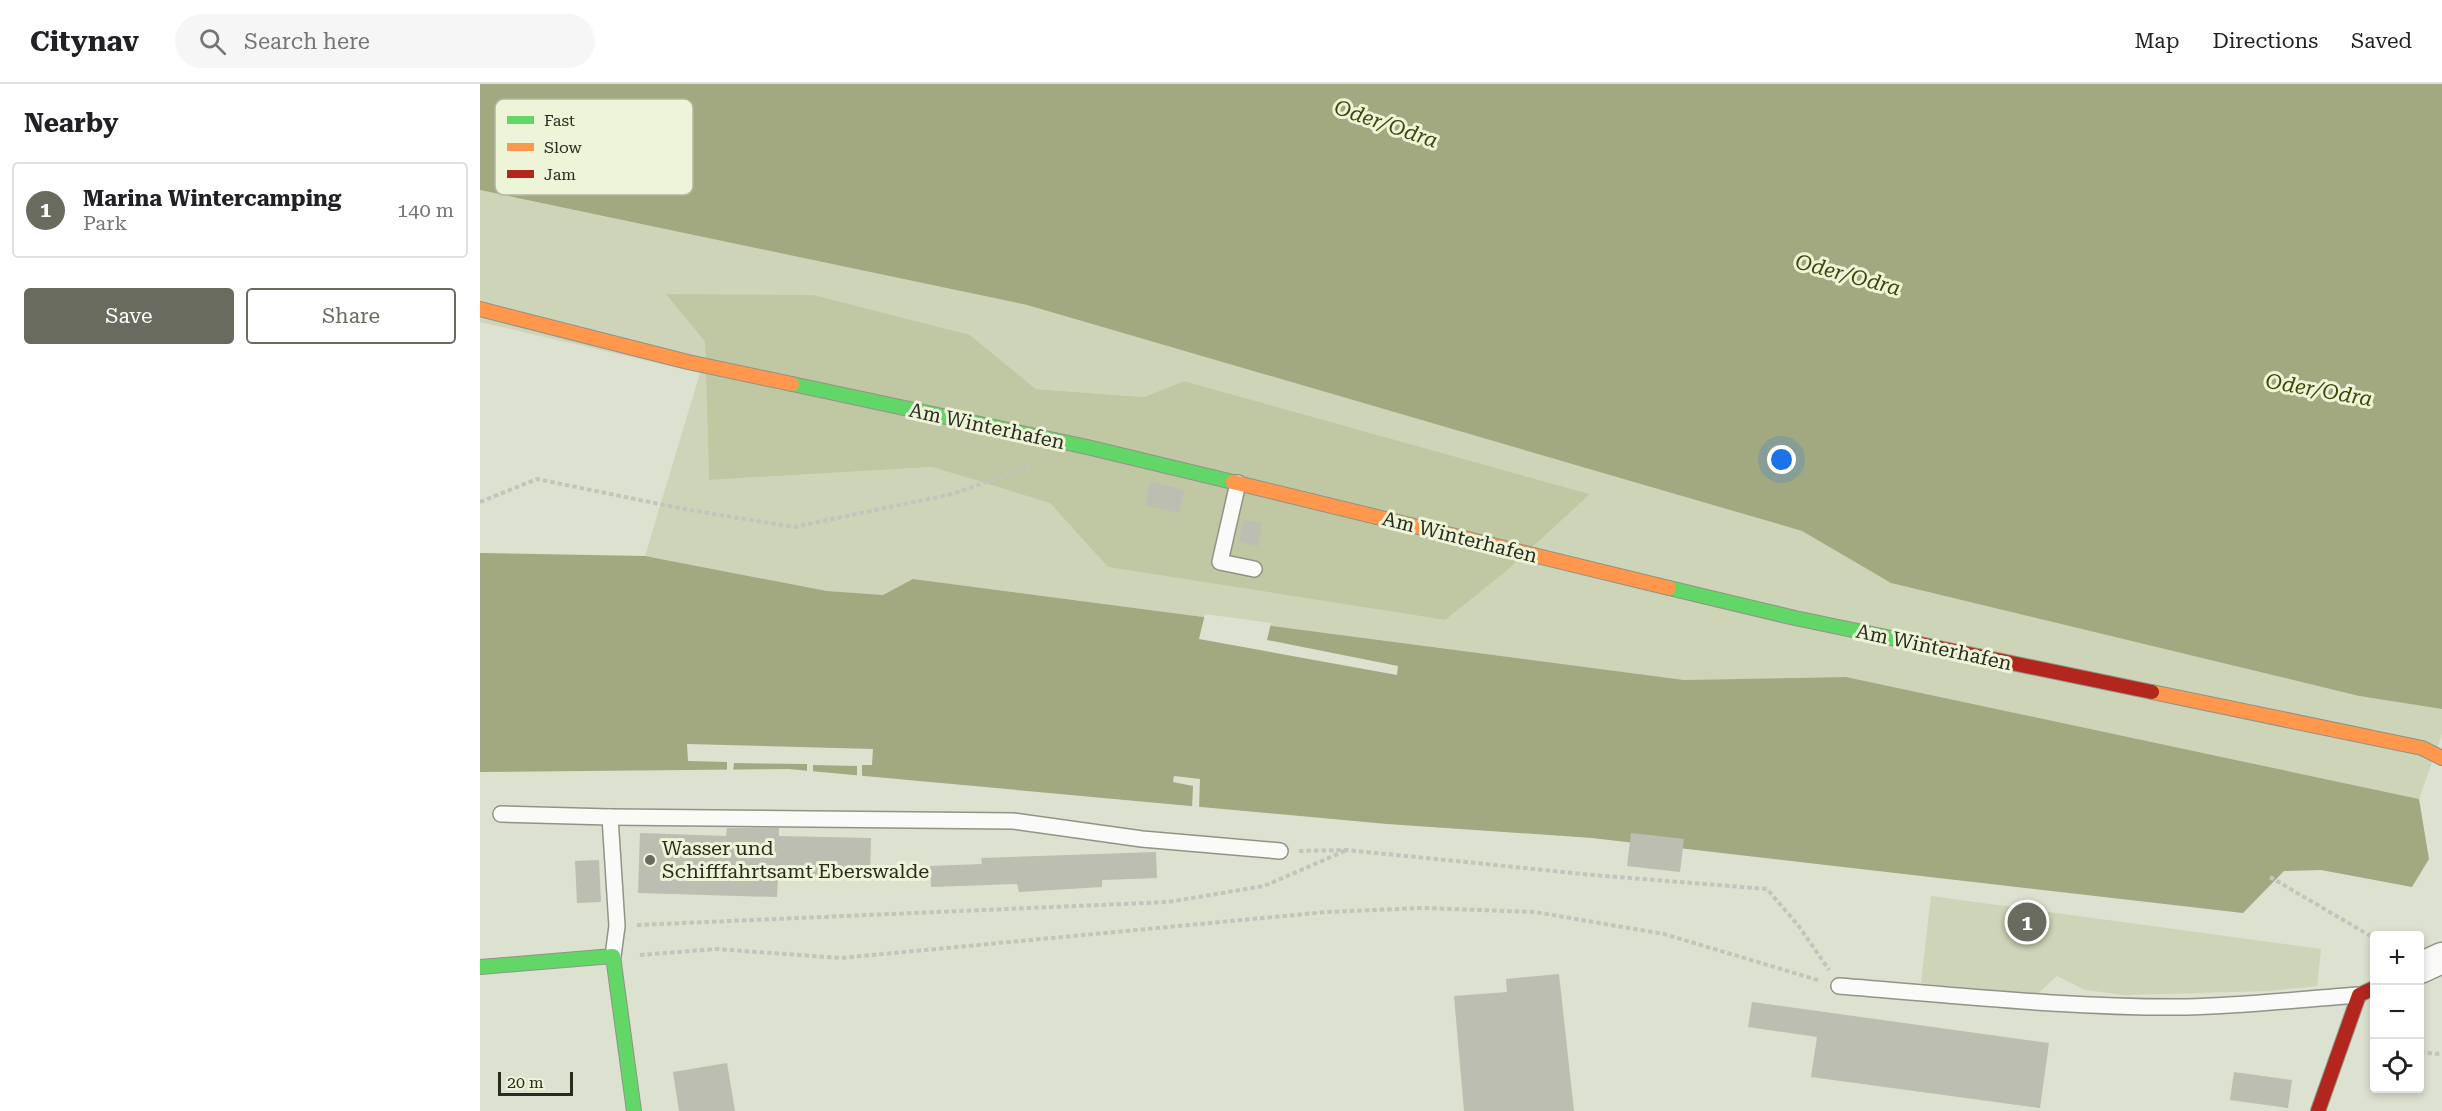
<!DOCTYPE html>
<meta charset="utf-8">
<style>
:root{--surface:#fff;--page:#f6f6f6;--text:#202124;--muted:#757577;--line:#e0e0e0;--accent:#686b5e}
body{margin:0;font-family:"Roboto Serif",serif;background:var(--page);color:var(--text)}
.controls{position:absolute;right:18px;bottom:18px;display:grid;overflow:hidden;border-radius:6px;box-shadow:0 3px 9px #0003}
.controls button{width:54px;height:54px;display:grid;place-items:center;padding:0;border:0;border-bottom:2px solid var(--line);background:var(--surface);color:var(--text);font:30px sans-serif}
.scale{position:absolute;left:18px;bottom:15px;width:75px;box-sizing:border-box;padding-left:6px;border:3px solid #292b20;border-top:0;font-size:16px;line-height:21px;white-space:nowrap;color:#292b20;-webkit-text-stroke:4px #eef4d7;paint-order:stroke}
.you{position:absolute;left:1302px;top:376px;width:21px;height:21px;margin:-15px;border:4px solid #fff;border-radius:50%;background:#1a73e8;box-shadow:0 0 0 9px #1a73e833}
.badge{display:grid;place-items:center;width:39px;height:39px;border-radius:50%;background:var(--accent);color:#fff;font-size:20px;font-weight:700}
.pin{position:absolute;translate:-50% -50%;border:3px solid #fff;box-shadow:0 2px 6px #0006}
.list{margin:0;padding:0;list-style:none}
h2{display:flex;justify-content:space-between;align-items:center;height:78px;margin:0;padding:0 24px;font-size:26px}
h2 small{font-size:20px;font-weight:400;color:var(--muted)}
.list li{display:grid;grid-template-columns:39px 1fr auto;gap:18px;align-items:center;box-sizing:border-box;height:96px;margin:0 12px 12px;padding:0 12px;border:2px solid var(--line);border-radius:6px}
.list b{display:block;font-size:22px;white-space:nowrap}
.list p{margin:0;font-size:20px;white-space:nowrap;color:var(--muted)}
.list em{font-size:20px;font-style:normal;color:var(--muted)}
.actions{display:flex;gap:12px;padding:18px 24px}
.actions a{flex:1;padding:14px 0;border:2px solid var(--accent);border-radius:6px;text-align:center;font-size:21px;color:var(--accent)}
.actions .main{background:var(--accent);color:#fff}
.icon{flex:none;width:33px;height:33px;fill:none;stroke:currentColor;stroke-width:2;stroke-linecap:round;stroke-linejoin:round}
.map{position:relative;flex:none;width:1962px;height:1027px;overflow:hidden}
header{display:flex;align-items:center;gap:36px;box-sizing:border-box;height:84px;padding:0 30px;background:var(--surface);border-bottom:2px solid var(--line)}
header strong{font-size:28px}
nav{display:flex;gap:33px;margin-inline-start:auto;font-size:21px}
.search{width:420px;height:54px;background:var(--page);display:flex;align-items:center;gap:15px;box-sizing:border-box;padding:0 21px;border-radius:33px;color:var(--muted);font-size:22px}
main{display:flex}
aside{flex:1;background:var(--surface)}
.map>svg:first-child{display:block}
</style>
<header>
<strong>Citynav</strong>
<div class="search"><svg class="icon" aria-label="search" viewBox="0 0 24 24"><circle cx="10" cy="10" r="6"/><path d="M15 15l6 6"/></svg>Search here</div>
<nav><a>Map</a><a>Directions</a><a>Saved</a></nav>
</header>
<main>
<aside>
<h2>Nearby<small></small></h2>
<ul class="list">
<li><span class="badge">1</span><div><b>Marina Wintercamping</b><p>Park</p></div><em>140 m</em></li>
</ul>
<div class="actions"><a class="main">Save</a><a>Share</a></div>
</aside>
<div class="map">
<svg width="1962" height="1027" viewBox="0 0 1962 1027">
<rect width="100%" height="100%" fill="#dde1d0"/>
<g fill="#ced4b7" fill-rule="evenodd">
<path d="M0,106L547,221L1322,447L1411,499L1879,612L1962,625V650L1939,715L1366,593L1204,596L433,495L403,511L347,507L165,472L220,289L0,238ZM187,210L490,251L556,305L664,313L704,297L1110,410L965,536L629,483L570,419L452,383L229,396L225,258Z"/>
<path d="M1451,812L1841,865L1837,902L1788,907L1645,911L1605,906L1577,892L1554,913L1441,899Z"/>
</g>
<path fill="#c0c7a3" d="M186,210L333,211L490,251L556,305L664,313L704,297L1110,410L1025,488L965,536L628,483L570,419L452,383L229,396L225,258Z"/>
<g fill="#a2a981">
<path d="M0,0H1962V625L1879,612L1411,499L1322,447L547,221L0,106Z"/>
<path d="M0,469L165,472L347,507L403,511L433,495L1204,596L1366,593L1939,715L1949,775L1932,803L1841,786L1804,787L1763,829L1112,754L907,740L308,685L0,688Z"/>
</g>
<g fill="#dde1d0">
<path d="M725,530L791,539L787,556L918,582L917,591L719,555Z"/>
<path d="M207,660L393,665L392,681H382V694H377V682L333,681V690L327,689V680L254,679L253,688H247V678L208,677Z"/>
<path d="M694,692L720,695L719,726L712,725L713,702L693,698Z"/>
</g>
<g fill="#bbbeb1">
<path d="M670,398L705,406L699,429L665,421Z"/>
<path d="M763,436L782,439L778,462L759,458Z"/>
<path d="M247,744H299V752L391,754L390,793H298L297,813L158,809L160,749L246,752Z"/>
<path d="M1151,749L1204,755L1200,788L1147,782Z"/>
<path d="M676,768L677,794L622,796V803L539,808L537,800L451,803L450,782L502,780L501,774Z"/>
<path d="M119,776L121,818L97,819L95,777Z"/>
<path d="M1079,890L1094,1027H984L974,912L1027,908L1026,895Z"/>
<path d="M1272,918L1569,959L1560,1024L1331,993L1337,953L1268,943Z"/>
<path d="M247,979L255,1027H199L193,988Z"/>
<path d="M1754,988L1812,996L1808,1024L1750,1016Z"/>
</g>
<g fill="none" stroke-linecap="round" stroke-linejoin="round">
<g stroke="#919387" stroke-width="18">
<g id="lane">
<path d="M758,399L740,478L774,485"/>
<path d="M21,730L130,733L533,737L662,755L800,767"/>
<path d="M130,733L137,842L133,872"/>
<path d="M1359,902C1475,911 1590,924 1706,923C1764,922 1822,915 1879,911"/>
</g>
</g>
<g stroke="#919387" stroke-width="33">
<path id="street" d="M1940,884L1962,874"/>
</g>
<g stroke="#919387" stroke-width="16">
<g id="fast">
<path d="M312,300L607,363L753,398"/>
<path d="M1189,504L1315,534L1440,560"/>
<path d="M0,883L133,872L154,1027"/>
</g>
</g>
<g stroke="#919387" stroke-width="16">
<g id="slow">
<path d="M0,225L208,278L312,300"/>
<path d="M753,398L1189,504"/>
<path d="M1672,608L1942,664L1962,674"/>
</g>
</g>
<g stroke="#919387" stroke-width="16">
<g id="jam">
<path d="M1440,560L1672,608"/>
<path d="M1838,1027L1879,911L1894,904"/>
</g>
</g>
<g stroke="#c3c4be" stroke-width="4" stroke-dasharray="4.5 3" stroke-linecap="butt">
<path d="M0,418L57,395L209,426L314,443L472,410L552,382"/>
<path d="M819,767L867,766L1113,791L1287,805L1318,841L1349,886"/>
<path d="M1790,793L1894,854"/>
<path d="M157,841L688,818L784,802L867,766"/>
<path d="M160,871L236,865L361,874L846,828L943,824L1055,828L1184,850L1341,897"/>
<path d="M1940,968L1957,970L1962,968"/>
</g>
<use href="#lane" stroke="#fafaf8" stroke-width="15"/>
<use href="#street" stroke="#fafaf8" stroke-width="30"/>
<use href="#fast" stroke="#63d668" stroke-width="14"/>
<use href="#slow" stroke="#ff974d" stroke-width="14"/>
<use href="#jam" stroke="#b3261e" stroke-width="14"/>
</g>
<circle fill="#686b5e" stroke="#eef4d7" stroke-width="2" cx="170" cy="776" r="6"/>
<g text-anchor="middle" stroke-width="6" stroke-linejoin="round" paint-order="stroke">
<g font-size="20" fill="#292b20" stroke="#eef4d7">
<text transform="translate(507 342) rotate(12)" y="7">Am Winterhafen</text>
<text transform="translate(980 453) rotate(14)" y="7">Am Winterhafen</text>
<text transform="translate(1454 563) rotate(12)" y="7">Am Winterhafen</text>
</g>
<g font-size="20" fill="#292b20" stroke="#eef4d7" text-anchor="start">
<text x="182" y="771">Wasser und<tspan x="182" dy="23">Schifffahrtsamt Eberswalde</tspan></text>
</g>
<g font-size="21" font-style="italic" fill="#3e4507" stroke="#eef4d7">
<text transform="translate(906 40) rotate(19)" y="7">Oder/Odra</text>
<text transform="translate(1368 191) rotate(15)" y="7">Oder/Odra</text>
<text transform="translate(1839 306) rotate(10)" y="7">Oder/Odra</text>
</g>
</g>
<rect x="15" y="15" width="198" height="96" rx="9" fill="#eef4d7" stroke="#b3b8a0" stroke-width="1.5"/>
<rect x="27" y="32" width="27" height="8" fill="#63d668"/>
<rect x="27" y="59" width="27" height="8" fill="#ff974d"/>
<rect x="27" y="86" width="27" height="8" fill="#b3261e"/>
<g font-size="16" fill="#292b20">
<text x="64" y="42">Fast</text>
<text x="64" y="69">Slow</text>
<text x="64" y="96">Jam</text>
</g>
</svg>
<div class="controls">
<button>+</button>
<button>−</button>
<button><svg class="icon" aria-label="locate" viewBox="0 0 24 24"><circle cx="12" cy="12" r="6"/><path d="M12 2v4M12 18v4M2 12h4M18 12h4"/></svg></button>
</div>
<div class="scale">20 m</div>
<div class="you"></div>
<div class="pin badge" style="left:1547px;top:838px">1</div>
</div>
</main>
